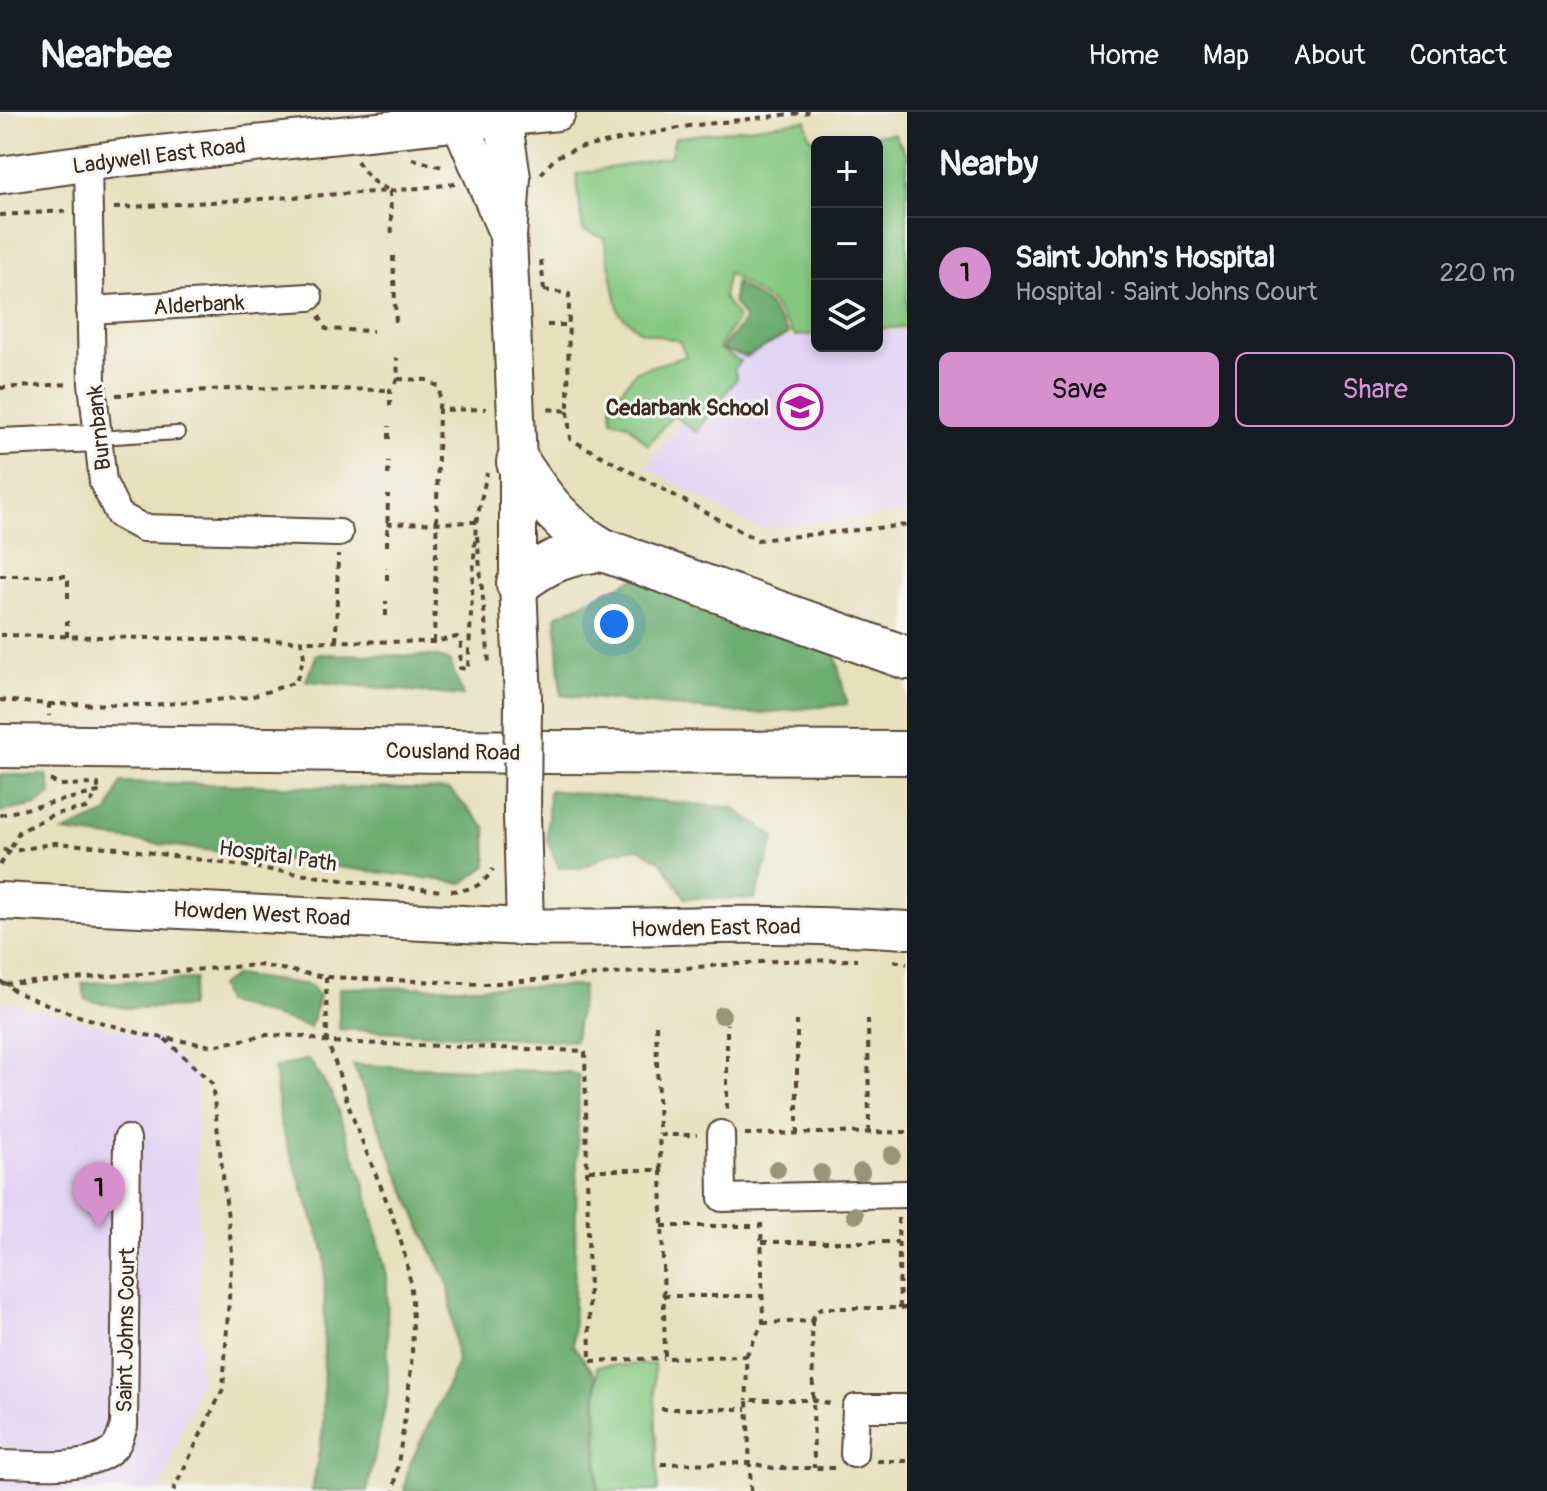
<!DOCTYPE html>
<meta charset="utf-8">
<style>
:root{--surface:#171b24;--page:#242831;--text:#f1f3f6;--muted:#9ea1a6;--line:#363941;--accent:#d690ce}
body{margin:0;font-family:Pangolin,sans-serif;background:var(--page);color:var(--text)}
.controls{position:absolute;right:24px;top:24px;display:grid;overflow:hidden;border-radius:12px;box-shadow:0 4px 12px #0003}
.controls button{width:72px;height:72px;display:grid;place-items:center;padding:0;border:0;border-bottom:2px solid var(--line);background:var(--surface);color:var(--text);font:40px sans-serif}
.you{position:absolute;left:614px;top:512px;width:28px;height:28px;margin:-20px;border:6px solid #fff;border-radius:50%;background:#1a73e8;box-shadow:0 0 0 12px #1a73e833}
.badge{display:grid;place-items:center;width:52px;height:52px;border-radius:50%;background:var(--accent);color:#111;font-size:26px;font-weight:700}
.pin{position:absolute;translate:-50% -66px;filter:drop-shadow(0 2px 4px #0008)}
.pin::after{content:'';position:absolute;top:42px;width:28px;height:24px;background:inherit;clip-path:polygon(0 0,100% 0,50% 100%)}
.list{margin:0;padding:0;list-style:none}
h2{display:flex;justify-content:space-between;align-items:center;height:104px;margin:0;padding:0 32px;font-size:34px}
h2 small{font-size:26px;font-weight:400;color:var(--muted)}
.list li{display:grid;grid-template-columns:52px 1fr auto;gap:24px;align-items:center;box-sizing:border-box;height:112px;padding:0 32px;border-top:2px solid var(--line)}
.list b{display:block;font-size:30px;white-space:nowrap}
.list p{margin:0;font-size:26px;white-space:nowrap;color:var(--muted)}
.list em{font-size:26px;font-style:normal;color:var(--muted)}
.actions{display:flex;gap:16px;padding:24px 32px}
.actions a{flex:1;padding:18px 0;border:2px solid var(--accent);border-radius:12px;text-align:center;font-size:28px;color:var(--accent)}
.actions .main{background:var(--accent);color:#111}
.icon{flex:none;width:44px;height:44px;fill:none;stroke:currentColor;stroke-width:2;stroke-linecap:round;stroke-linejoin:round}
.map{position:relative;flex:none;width:907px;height:1379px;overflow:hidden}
header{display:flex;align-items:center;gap:48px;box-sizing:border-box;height:112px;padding:0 40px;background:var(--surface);border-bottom:2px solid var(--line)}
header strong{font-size:38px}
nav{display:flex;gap:44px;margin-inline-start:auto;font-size:28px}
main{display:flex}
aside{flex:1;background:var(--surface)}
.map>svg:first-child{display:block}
</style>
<header>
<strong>Nearbee</strong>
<nav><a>Home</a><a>Map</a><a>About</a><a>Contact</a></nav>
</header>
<main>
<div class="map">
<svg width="907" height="1379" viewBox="0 0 907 1379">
<rect width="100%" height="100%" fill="#f6f6f2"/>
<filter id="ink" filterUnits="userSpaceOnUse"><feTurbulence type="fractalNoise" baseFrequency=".0125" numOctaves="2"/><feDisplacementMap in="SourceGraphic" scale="16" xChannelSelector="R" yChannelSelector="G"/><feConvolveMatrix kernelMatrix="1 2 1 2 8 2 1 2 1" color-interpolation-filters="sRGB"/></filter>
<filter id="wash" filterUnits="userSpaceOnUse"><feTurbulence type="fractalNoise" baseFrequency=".006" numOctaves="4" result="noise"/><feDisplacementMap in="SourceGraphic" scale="32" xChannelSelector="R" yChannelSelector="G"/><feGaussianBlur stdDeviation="1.8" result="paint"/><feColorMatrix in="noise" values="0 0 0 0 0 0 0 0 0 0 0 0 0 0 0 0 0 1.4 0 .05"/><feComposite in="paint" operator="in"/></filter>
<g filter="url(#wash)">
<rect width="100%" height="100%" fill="#e6e0bc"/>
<g fill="#e2d4f3">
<path d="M907,218V401L757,417L646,355L744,228L817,224V234H877V220Z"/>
<path d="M0,888L160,928L197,965L200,1267L160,1379H0Z"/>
</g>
<g fill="#85c781" stroke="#607850" stroke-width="2">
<path d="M806,8L810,26L894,22L907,43V215L877,217V30H817V222L795,224L770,190L728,161L723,185L738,206L718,236L740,249L734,257L737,266L696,320L673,303L648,333L628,312L612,308L611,291L636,259L686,244L679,229L640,219L619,201L604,126L583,118L576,62L670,45L675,26Z"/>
<path d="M654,1252L658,1379H598L597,1254Z"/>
</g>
<g fill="#6cac6f" stroke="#546b46" stroke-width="2">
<path d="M735,170L767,192L789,222L746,245L721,237L745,208L733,190Z"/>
<path d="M637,465L834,537L847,592L752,602L561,583L556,504Z"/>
<path d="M317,542L435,544L450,549L463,584L306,569Z"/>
<path d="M0,663H47L51,682L37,693L0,700Z"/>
<path d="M121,670L450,678L486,716L487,754L463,771L64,720L108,701Z"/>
<path d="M549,678L733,696L775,725L755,787L685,786L663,751L639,736L613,740L582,756H559L547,728Z"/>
<path d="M236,863L309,873L319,884L310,915L225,890L219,874Z"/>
<path d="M195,867L189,895L124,896L86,888L82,871Z"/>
<path d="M583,874L575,929L339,917V876Z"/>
<path d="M309,947L332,983L365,1073L387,1164L388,1282L367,1379H312L323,1317L325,1141L281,1014L274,956Z"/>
<path d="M353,953L568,960L579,963L573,1233L596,1264L597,1379H404L408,1356L457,1253L449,1174L422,1118Z"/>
</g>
</g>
<g filter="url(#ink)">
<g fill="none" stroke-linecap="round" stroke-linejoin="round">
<g stroke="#554536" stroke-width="16">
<path id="lane" d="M98,326L178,321"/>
</g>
<g stroke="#554536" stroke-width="30">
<g id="street">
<path d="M88,51L92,271L103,370L119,403L143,416L339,421"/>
<path d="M90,198L309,185"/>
<path d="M0,330L98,326"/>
<path d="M721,1022L722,1086L907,1082"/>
<path d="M854,1342L856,1296H907"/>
<path d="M0,1352C31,1352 98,1361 117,1332C120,1327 122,1319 124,1314L127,1027"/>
</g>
</g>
<g stroke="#554536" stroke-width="40">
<g id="secondary">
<path d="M503,6L512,66L508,125L518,350V472L523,587"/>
<path d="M460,10L505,116"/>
<path d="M0,63L122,46L557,0"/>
<path d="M522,702L525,815"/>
<path d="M0,789L525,815C589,817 652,814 716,813C780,812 843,814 907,818"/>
</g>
</g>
<g stroke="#554536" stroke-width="46">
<g id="primary">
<path d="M518,350C542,387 563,415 603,438"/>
<path d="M518,472C546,450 567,441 603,438L907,546"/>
<path d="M0,634L542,640L907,641"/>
</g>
</g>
<g stroke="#554536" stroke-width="4" stroke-dasharray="6 6" stroke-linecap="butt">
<path d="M412,47L446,56"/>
<path d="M357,49L371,68L388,78"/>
<path d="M541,62L556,45L578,36L689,14L809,0"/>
<path d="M390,79L392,125"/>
<path d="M114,96L390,79L456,72"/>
<path d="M0,103L65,99"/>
<path d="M393,144L396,212"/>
<path d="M541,148L544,178"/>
<path d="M544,178L569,182L568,299L544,297"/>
<path d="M319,204L326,217L373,219"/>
<path d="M547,213H569"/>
<path d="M398,267L428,268L440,276L439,297"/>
<path d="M0,276L69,272"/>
<path d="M116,283L247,276L390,278"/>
<path d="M390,294V278L398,267L397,246"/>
<path d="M568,299L570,327L757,428L907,413"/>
<path d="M389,327V314"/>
<path d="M388,363L389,349"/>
<path d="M476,411L487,361"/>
<path d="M477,424L489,551"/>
<path d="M387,434L388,383"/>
<path d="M0,464H68V488"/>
<path d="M387,468V455"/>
<path d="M386,504V489"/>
<path d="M0,523L301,529"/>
<path d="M67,525V509"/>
<path d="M336,529L338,443"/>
<path d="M434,530L439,298L486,297"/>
<path d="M0,588L49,592V604"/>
<path d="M49,592L152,593L251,585L296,570L304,545L301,529L434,530L457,525L461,530L460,556L468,557L476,410L383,412"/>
<path d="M50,668L60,673L98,672V680"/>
<path d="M0,703L98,680L87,696L54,702L19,720L9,740L0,736"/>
<path d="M0,753L9,740L55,731L118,736L355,770L442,779"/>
<path d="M451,779C471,778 482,775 493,757"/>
<path d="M894,849L907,852"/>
<path d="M326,865L327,930L585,939L587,1058H661L659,1023H697"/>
<path d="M0,869L18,881L75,903L146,923L213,934L266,923L302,924L327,930C339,956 344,984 355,1011C374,1062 406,1124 411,1178C418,1245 403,1313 394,1379"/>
<path d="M5,872L259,853L326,865L485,872L774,849L857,848"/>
<path d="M868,907L869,1020"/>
<path d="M656,913L659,1022"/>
<path d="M165,927L212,971L232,1140L223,1277L173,1379"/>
<path d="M727,997V912"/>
<path d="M745,1022L907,1020"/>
<path d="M797,1022V909"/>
<path d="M587,1058L590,1249L664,1246"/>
<path d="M661,1058L665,1246L746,1244L747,1288"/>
<path d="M898,1106L900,1196"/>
<path d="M662,1114H761"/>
<path d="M762,1130H898"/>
<path d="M663,1184H762"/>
<path d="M812,1209L815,1201L822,1196H907"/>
<path d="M763,1211L812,1209L814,1356"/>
<path d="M746,1244L763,1211L761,1111"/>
<path d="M661,1297H747"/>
<path d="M877,1349H907"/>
<path d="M661,1352L750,1351L773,1356H834"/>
<path d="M751,1379L747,1288H813L833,1292"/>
</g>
<use href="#lane" stroke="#fff" stroke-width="12"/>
<use href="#street" stroke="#fff" stroke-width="26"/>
<use href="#secondary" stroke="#fff" stroke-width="36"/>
<use href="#primary" stroke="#fff" stroke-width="42"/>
<g stroke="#554536" stroke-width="40" stroke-linecap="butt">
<path id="secondary-bridge" d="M522,702L523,587"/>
</g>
<use href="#secondary-bridge" stroke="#fff" stroke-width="36"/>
</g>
<g fill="#949676">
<circle cx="722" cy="903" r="9"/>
<circle cx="892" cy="1043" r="9"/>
<circle cx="777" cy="1057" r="9"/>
<circle cx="861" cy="1060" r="9"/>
<circle cx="821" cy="1061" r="9"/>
<circle cx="855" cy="1103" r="9"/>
</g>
</g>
<defs>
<g id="school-ring" transform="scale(2.3)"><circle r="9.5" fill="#f6f6f2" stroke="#b5179e" stroke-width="1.5"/><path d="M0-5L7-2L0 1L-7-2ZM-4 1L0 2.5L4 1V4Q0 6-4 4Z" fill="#b5179e"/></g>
</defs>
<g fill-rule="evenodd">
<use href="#school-ring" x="800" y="295"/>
</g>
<g text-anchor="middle" stroke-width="6" stroke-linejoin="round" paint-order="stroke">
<g font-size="22" fill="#3b2a1e" stroke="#f6f6f2">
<text transform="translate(159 43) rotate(-7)" y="8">Ladywell East Road</text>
<text transform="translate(199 192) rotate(-3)" y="8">Alderbank</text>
<text transform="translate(98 316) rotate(-96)" y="8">Burnbank</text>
<text transform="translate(453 639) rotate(1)" y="8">Cousland Road</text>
<text transform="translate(278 743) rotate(8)" y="8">Hospital Path</text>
<text transform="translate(262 801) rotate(3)" y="8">Howden West Road</text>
<text transform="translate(716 815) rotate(-1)" y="8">Howden East Road</text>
<text transform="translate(125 1218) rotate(-89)" y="8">Saint Johns Court</text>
</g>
<g font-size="22" font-weight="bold" fill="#3b2a1e" stroke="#f6f6f2" text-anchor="end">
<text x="769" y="303">Cedarbank School</text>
</g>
</g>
</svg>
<div class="controls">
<button>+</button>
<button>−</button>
<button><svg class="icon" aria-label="layers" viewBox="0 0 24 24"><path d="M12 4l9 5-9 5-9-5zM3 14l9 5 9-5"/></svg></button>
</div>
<div class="you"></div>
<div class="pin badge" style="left:99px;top:1116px">1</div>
</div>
<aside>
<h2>Nearby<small></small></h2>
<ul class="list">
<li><span class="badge">1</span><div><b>Saint John's Hospital</b><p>Hospital · Saint Johns Court</p></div><em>220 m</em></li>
</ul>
<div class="actions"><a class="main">Save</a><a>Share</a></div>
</aside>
</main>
